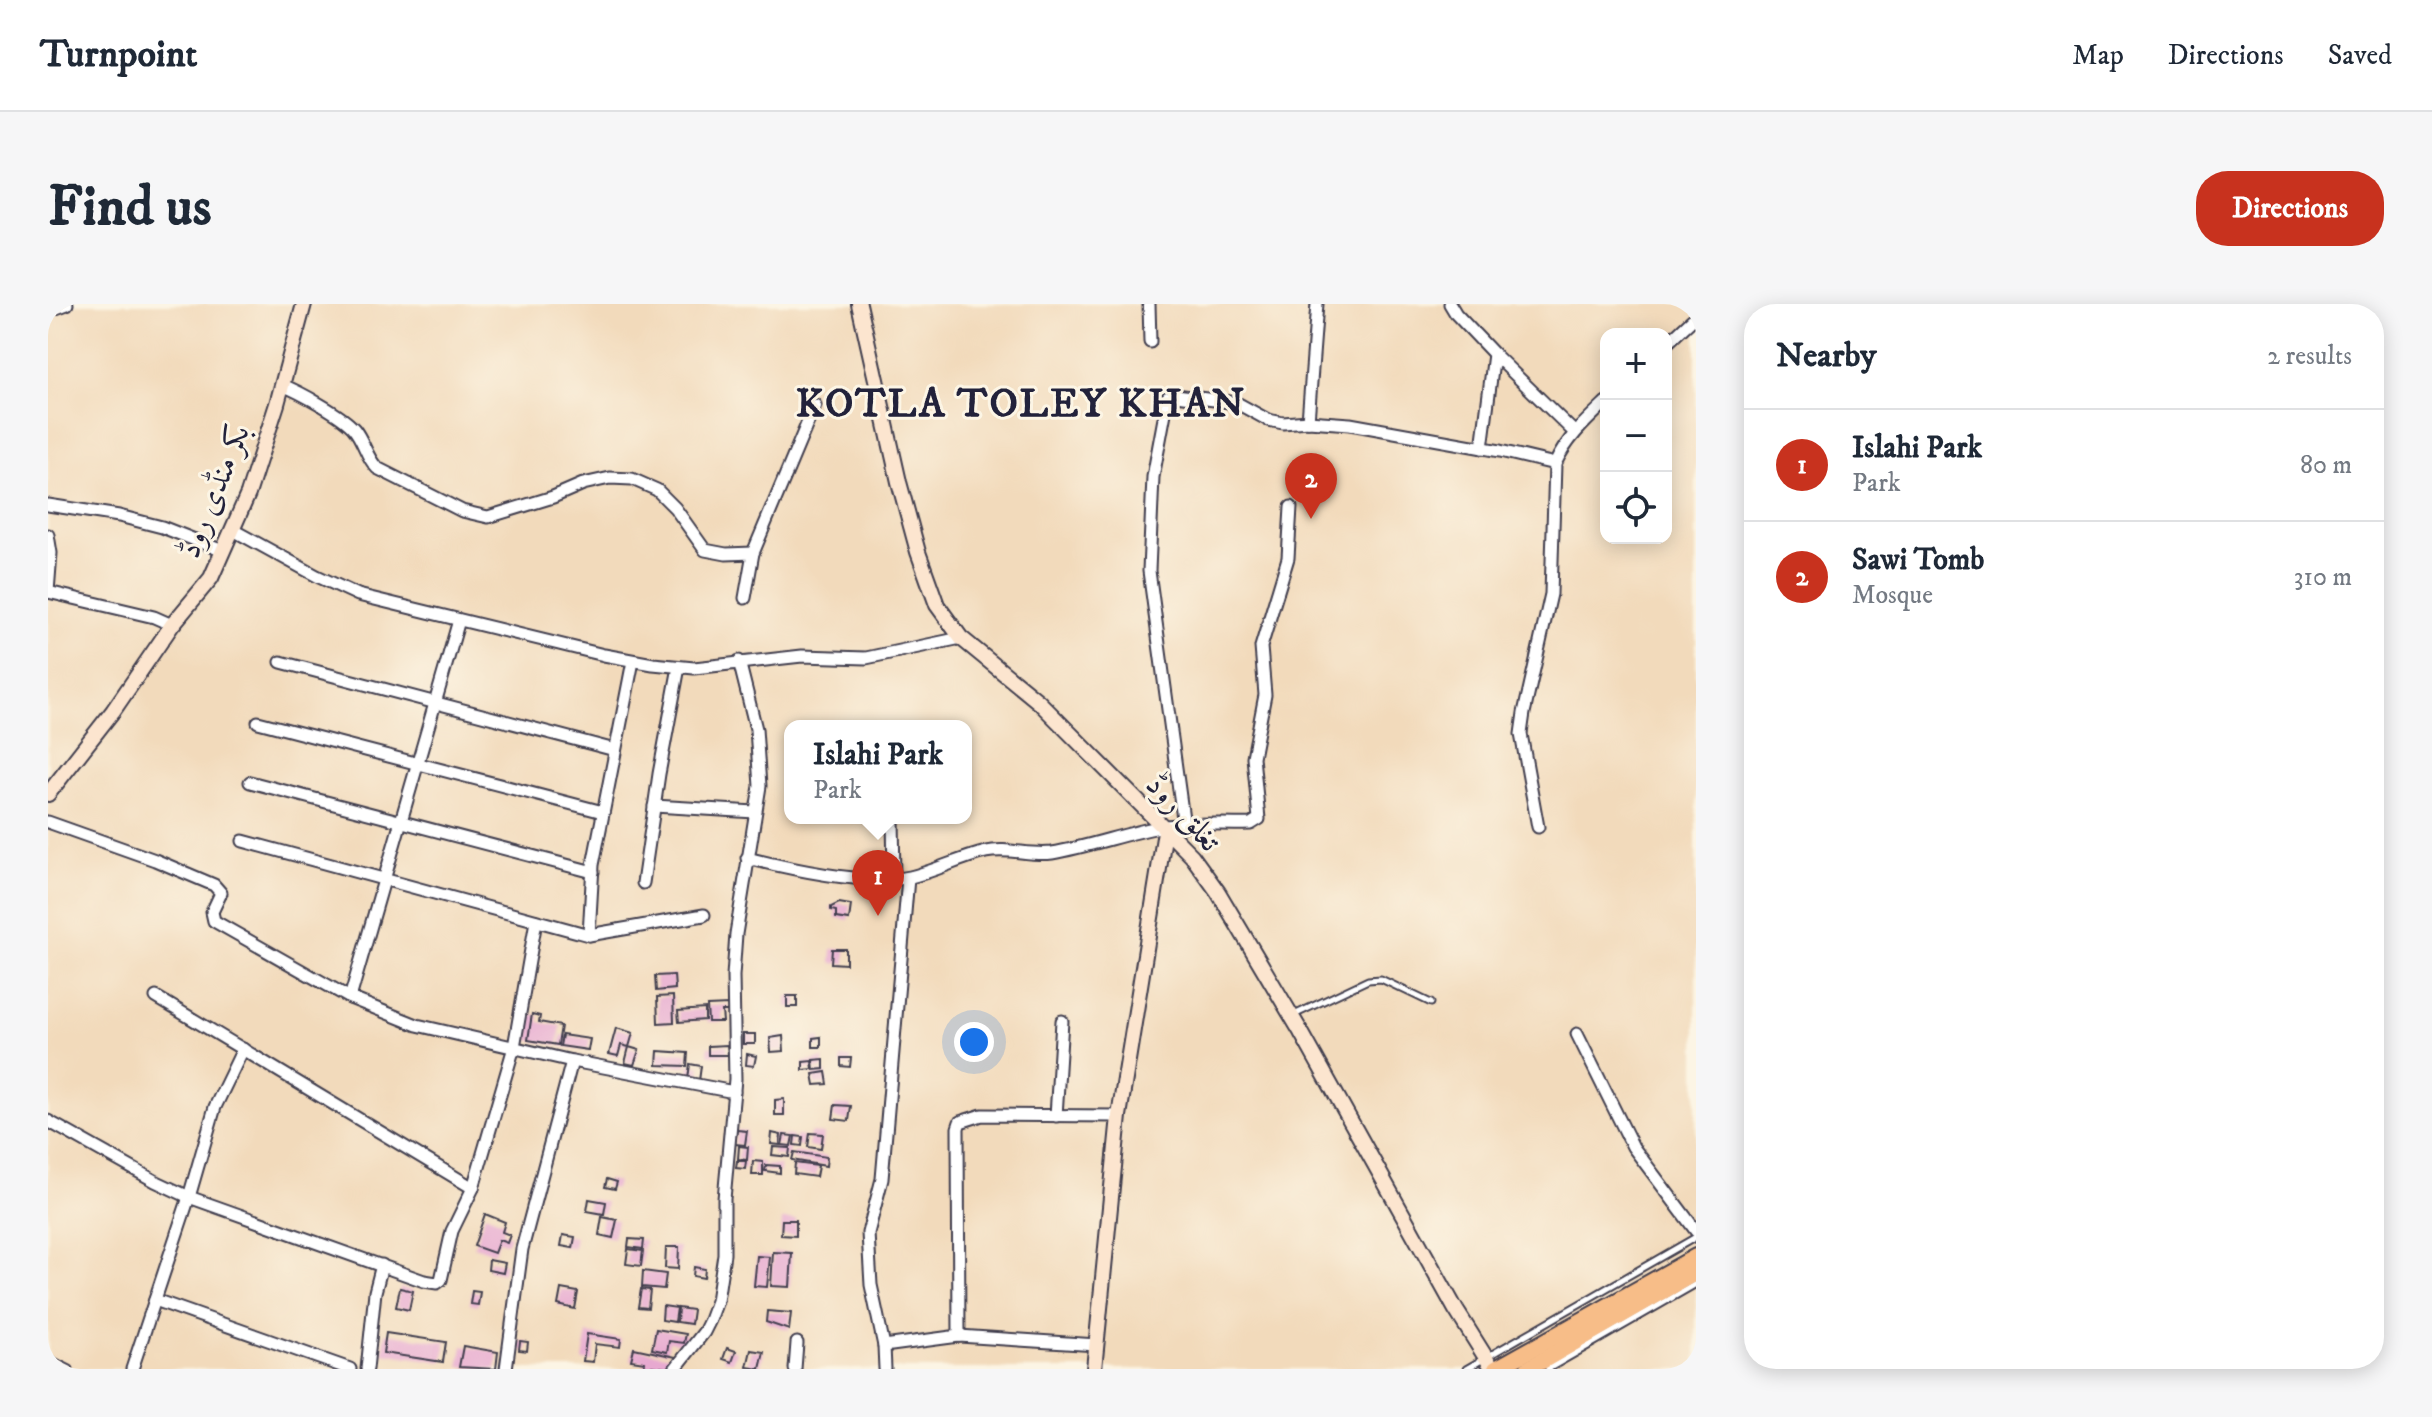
<!DOCTYPE html>
<meta charset="utf-8">
<style>
:root{--surface:#fff;--page:#f6f6f7;--text:#1f2937;--muted:#747a83;--line:#e0e1e3;--accent:#c8321e}
body{margin:0;font-family:"IM FELL DW Pica",Amiri,serif;background:var(--page);color:var(--text)}
.controls{position:absolute;right:24px;top:24px;display:grid;overflow:hidden;border-radius:16px;box-shadow:0 4px 20px #0003}
.controls button{width:72px;height:72px;display:grid;place-items:center;padding:0;border:0;border-bottom:2px solid var(--line);background:var(--surface);color:var(--text);font:40px sans-serif}
.you{position:absolute;left:926px;top:738px;width:28px;height:28px;margin:-20px;border:6px solid #fff;border-radius:50%;background:#1a73e8;box-shadow:0 0 0 12px #1a73e833}
.badge{display:grid;place-items:center;width:52px;height:52px;border-radius:50%;background:var(--accent);color:#fff;font-size:26px;font-weight:700}
.pin{position:absolute;translate:-50% -66px;filter:drop-shadow(0 2px 4px #0008)}
.pin::after{content:'';position:absolute;top:42px;width:28px;height:24px;background:inherit;clip-path:polygon(0 0,100% 0,50% 100%)}
.popup{position:absolute;left:736px;top:416px;width:188px;height:104px;box-sizing:border-box;display:grid;place-content:center;border-radius:16px;background:var(--surface);filter:drop-shadow(0 2px 6px #0005);font-size:26px;white-space:nowrap;color:var(--muted)}
.popup b{font-size:30px;color:var(--text)}
.popup::after{content:'';position:absolute;left:50%;top:100%;margin-left:-16px;border:16px solid transparent;border-top-color:var(--surface)}
.list{margin:0;padding:0;list-style:none}
h2{display:flex;justify-content:space-between;align-items:center;height:104px;margin:0;padding:0 32px;font-size:34px}
h2 small{font-size:26px;font-weight:400;color:var(--muted)}
.list li{display:grid;grid-template-columns:52px 1fr auto;gap:24px;align-items:center;box-sizing:border-box;height:112px;padding:0 32px;border-top:2px solid var(--line)}
.list b{display:block;font-size:30px;white-space:nowrap}
.list p{margin:0;font-size:26px;white-space:nowrap;color:var(--muted)}
.list em{font-size:26px;font-style:normal;color:var(--muted)}
.icon{flex:none;width:44px;height:44px;fill:none;stroke:currentColor;stroke-width:2;stroke-linecap:round;stroke-linejoin:round}
.map{position:relative;flex:none;width:1648px;height:1065px;overflow:hidden;border-radius:32px}
header{display:flex;align-items:center;gap:48px;box-sizing:border-box;height:112px;padding:0 40px;background:var(--surface);border-bottom:2px solid var(--line)}
header strong{font-size:38px}
nav{display:flex;gap:44px;margin-inline-start:auto;font-size:28px}
.intro{display:flex;align-items:center;justify-content:space-between;box-sizing:border-box;height:192px;padding:0 48px}
h1{margin:0;font-size:56px}
.button{padding:20px 36px;border-radius:32px;background:var(--accent);color:#fff;font-size:28px;font-weight:700}
main{display:flex;gap:48px;padding:0 48px}
aside{flex:1;background:var(--surface);border-radius:32px;box-shadow:0 4px 20px #0003}
.map>svg:first-child{display:block}
</style>
<header>
<strong>Turnpoint</strong>
<nav><a>Map</a><a>Directions</a><a>Saved</a></nav>
</header>
<div class="intro"><h1>Find us</h1><a class="button">Directions</a></div>
<main>
<div class="map">
<svg width="1648" height="1065" viewBox="0 0 1648 1065">
<rect width="100%" height="100%" fill="#fcf5e5"/>
<filter id="ink" filterUnits="userSpaceOnUse"><feTurbulence type="fractalNoise" baseFrequency=".0125" numOctaves="2"/><feDisplacementMap in="SourceGraphic" scale="16" xChannelSelector="R" yChannelSelector="G"/><feConvolveMatrix kernelMatrix="1 2 1 2 8 2 1 2 1" color-interpolation-filters="sRGB"/></filter>
<filter id="wash" filterUnits="userSpaceOnUse"><feTurbulence type="fractalNoise" baseFrequency=".006" numOctaves="4" result="noise"/><feDisplacementMap in="SourceGraphic" scale="32" xChannelSelector="R" yChannelSelector="G"/><feGaussianBlur stdDeviation="1.8" result="paint"/><feColorMatrix in="noise" values="0 0 0 0 0 0 0 0 0 0 0 0 0 0 0 0 0 1.4 0 .05"/><feComposite in="paint" operator="in"/></filter>
<g filter="url(#wash)">
<rect width="100%" height="100%" fill="#f2dabb"/>
<g id="blocks">
<g fill="#e7a9d0">
<path d="M791,599L803,601L801,616L788,614V607L783,606V603Z"/>
<path d="M784,645H798V660L783,659Z"/>
<path d="M626,671L627,685L608,687L607,672Z"/>
<path d="M625,692L626,718L610,719L609,693Z"/>
<rect x="739" y="692" width="10" height="11"/>
<path d="M680,701V707H674L675,718H660L659,702Z"/>
<path d="M657,705V716L631,718L630,707Z"/>
<path d="M484,710L492,712L491,718L513,722L510,741L480,736Z"/>
<path d="M568,724L585,729L581,743L591,746L586,761L577,759L581,743L573,741L570,752L561,750Z"/>
<rect x="695" y="730" width="12" height="10"/>
<path d="M514,731L542,735L540,746L512,742Z"/>
<path d="M735,732L736,747L723,748L722,734Z"/>
<path d="M773,733V743H765V734Z"/>
<path d="M679,741L680,751H660V742Z"/>
<path d="M610,747L640,749L639,762L609,761Z"/>
<path d="M699,750L708,752L706,762L698,761Z"/>
<path d="M793,754H803L802,763L793,762Z"/>
<path d="M776,755V765L766,766L765,756Z"/>
<path d="M764,757L765,765L755,766V758Z"/>
<path d="M642,760L653,762L651,777L640,775Z"/>
<path d="M778,768L780,780L767,781L765,770Z"/>
<path d="M736,795V811H727V796Z"/>
<path d="M787,801L803,802L801,817L785,815Z"/>
<path d="M689,826L699,827L697,841L687,840Z"/>
<path d="M724,829L733,831L732,841L723,840Z"/>
<path d="M762,829L775,830L773,845L760,843Z"/>
<path d="M736,831L745,832L743,842L734,841Z"/>
<path d="M747,832L755,833L754,842L746,841Z"/>
<path d="M691,842L700,843L699,856L690,855Z"/>
<path d="M725,843L742,844L741,853L724,851Z"/>
<path d="M746,848L779,853L778,862L744,856Z"/>
<path d="M689,857H698L697,865L688,864Z"/>
<path d="M705,857L715,858V871H704Z"/>
<path d="M747,859L770,862L768,873L746,870Z"/>
<path d="M718,861L732,862V869L717,867Z"/>
<path d="M559,875L569,878L567,885L557,883Z"/>
<path d="M541,895L558,898L556,910L539,907Z"/>
<path d="M437,910L457,918L454,928L462,931L459,939L451,936L446,949L426,942Z"/>
<path d="M554,913L569,916L565,934L551,931Z"/>
<path d="M734,916H748V932L733,931Z"/>
<path d="M515,931L527,933L525,944L513,942Z"/>
<path d="M581,935L596,936L595,945L580,943Z"/>
<path d="M618,943H631L630,965L617,964Z"/>
<path d="M580,945L595,947L593,962L578,960Z"/>
<path d="M725,948L744,949L742,983L723,982Z"/>
<path d="M709,952L722,953L719,983L706,982Z"/>
<path d="M441,956L457,959L455,969L440,966Z"/>
<path d="M646,963L657,965L656,974L645,972Z"/>
<path d="M595,967L618,970L616,985L594,983Z"/>
<path d="M352,984L365,987L361,1006L348,1003Z"/>
<path d="M513,985L530,988L527,1005L510,1001Z"/>
<path d="M593,985L602,986L600,1004L590,1003Z"/>
<path d="M424,987L432,988L430,1001L422,1000Z"/>
<path d="M615,1002L629,1004L627,1018L614,1016Z"/>
<path d="M630,1004L645,1006L643,1020L629,1018Z"/>
<path d="M719,1007L743,1009L741,1026L718,1018Z"/>
<path d="M608,1025L638,1030L636,1039L621,1037L619,1048L604,1045Z"/>
<path d="M338,1029L398,1038L395,1058L335,1049Z"/>
<path d="M539,1030L573,1035L572,1043L547,1040L545,1058L535,1057Z"/>
<path d="M472,1037L480,1038L479,1047L471,1046Z"/>
<path d="M415,1042L450,1048L448,1065L411,1063Z"/>
<path d="M586,1044L628,1053L625,1065L604,1062L603,1065H596L597,1058L583,1056Z"/>
<path d="M679,1044L688,1047L684,1058L675,1055Z"/>
<path d="M703,1046L716,1048L712,1065L699,1063Z"/>
</g>
</g>
</g>
<g filter="url(#ink)">
<use href="#blocks" fill-opacity="0" stroke="#413e4e" stroke-width="2"/>
<g fill="none" stroke-linecap="round" stroke-linejoin="round">
<g stroke="#413e4e" stroke-width="9">
<g id="lane">
<path d="M1246,711L1320,676L1333,675L1383,699"/>
<path d="M0,1054L22,1065"/>
<path d="M1418,1065L1648,933"/>
<path d="M1500,1065L1648,980"/>
</g>
</g>
<g stroke="#413e4e" stroke-width="15">
<g id="street">
<path d="M1101,0L1102,38"/>
<path d="M1402,0L1408,10L1446,50L1526,128"/>
<path d="M0,7L19,0"/>
<path d="M1618,40L1648,12"/>
<path d="M234,81C252,88 294,111 306,125C316,137 318,153 329,164L414,207L440,213L505,193L535,180L562,174L584,175L609,186L627,204L657,246L678,250L705,249"/>
<path d="M1260,117L1269,0"/>
<path d="M1434,144L1446,50"/>
<path d="M0,201L71,212L114,223L175,247"/>
<path d="M185,226L269,272L310,291L556,351L605,360L646,364L754,352L818,354L913,334"/>
<path d="M0,231L3,249L0,288"/>
<path d="M0,288L106,313L124,321"/>
<path d="M697,294L705,249L767,101"/>
<path d="M233,358L567,446"/>
<path d="M210,418L555,508"/>
<path d="M202,478L545,568"/>
<path d="M606,502L707,508"/>
<path d="M845,514L846,574"/>
<path d="M0,518L107,556L166,581L173,589L164,608L166,617L302,694L369,721L524,757L686,788"/>
<path d="M1136,522L1101,267L1105,173L1120,93L1128,91L1189,99L1220,116L1235,119L1260,117L1302,120L1452,147L1507,160"/>
<path d="M1490,523L1473,430L1476,409L1503,290L1507,160C1519,134 1538,117 1558,98"/>
<path d="M195,537L541,631L656,611"/>
<path d="M699,554C743,565 819,582 862,573C888,567 912,554 938,548C959,543 982,552 1004,549C1040,543 1075,530 1111,523C1141,518 1173,521 1203,520L1211,515L1205,453L1217,391L1213,343L1240,254L1243,203"/>
<path d="M595,579L611,470L631,363"/>
<path d="M541,631L545,561L585,357"/>
<path d="M108,693L425,884"/>
<path d="M302,694L411,316"/>
<path d="M1529,730L1585,843L1648,927"/>
<path d="M1008,812L1014,717"/>
<path d="M0,817L107,877L141,893L376,977L389,979L393,976L404,927L425,884L466,743L488,617"/>
<path d="M107,996L302,1065"/>
<path d="M911,1032L910,824L912,818L934,811L1071,812"/>
<path d="M836,1042L911,1032L1049,1041"/>
<path d="M84,1065L141,893L167,803L195,745"/>
<path d="M319,1065L327,988L334,961"/>
<path d="M458,1065L474,945L524,757"/>
<path d="M627,1065L656,1028L662,1016L669,997L676,950V895L687,775L685,672L688,630L712,482L708,425L691,357"/>
<path d="M747,1065L749,1039"/>
<path d="M837,1065L836,1042L823,981L820,929L834,875L860,574"/>
</g>
</g>
<g stroke="#413e4e" stroke-width="18">
<g id="secondary">
<path d="M811,0L851,178L870,248L889,301L913,334L991,398L1144,552L1170,588L1253,728L1408,1006L1445,1065"/>
<path d="M0,490L65,407L124,321L163,274L200,190L229,100L256,0"/>
<path d="M1046,1065L1071,812L1117,527"/>
</g>
</g>
<g stroke="#413e4e" stroke-width="20">
<g id="primary">
<path d="M1448,1065L1648,953"/>
<path d="M1480,1065L1648,968"/>
</g>
</g>
<use href="#lane" stroke="#fff" stroke-width="5"/>
<use href="#street" stroke="#fff" stroke-width="11"/>
<use href="#secondary" stroke="#fce5cf" stroke-width="14"/>
<use href="#primary" stroke="#f7bd88" stroke-width="16"/>
</g>
</g>
<g text-anchor="middle" stroke-width="6" stroke-linejoin="round" paint-order="stroke">
<g font-size="32" fill="#22223b" stroke="#fcf5e5">
<text transform="translate(165 187) rotate(-68)" y="11">بکر منڈی روڈ</text>
<text transform="translate(1136 508) rotate(47)" y="11">تغلق روڈ</text>
</g>
<g font-size="40" font-weight="bold" letter-spacing="2" fill="#22223b" stroke="#fcf5e5">
<text x="973" y="112">KOTLA TOLEY KHAN</text>
</g>
</g>
</svg>
<div class="controls">
<button>+</button>
<button>−</button>
<button><svg class="icon" aria-label="locate" viewBox="0 0 24 24"><circle cx="12" cy="12" r="6"/><path d="M12 2v4M12 18v4M2 12h4M18 12h4"/></svg></button>
</div>
<div class="you"></div>
<div class="pin badge" style="left:830px;top:612px">1</div>
<div class="popup"><b>Islahi Park</b>Park</div>
<div class="pin badge" style="left:1263px;top:215px">2</div>
</div>
<aside>
<h2>Nearby<small>2 results</small></h2>
<ul class="list">
<li><span class="badge">1</span><div><b>Islahi Park</b><p>Park</p></div><em>80 m</em></li>
<li><span class="badge">2</span><div><b>Sawi Tomb</b><p>Mosque</p></div><em>310 m</em></li>
</ul>
</aside>
</main>
